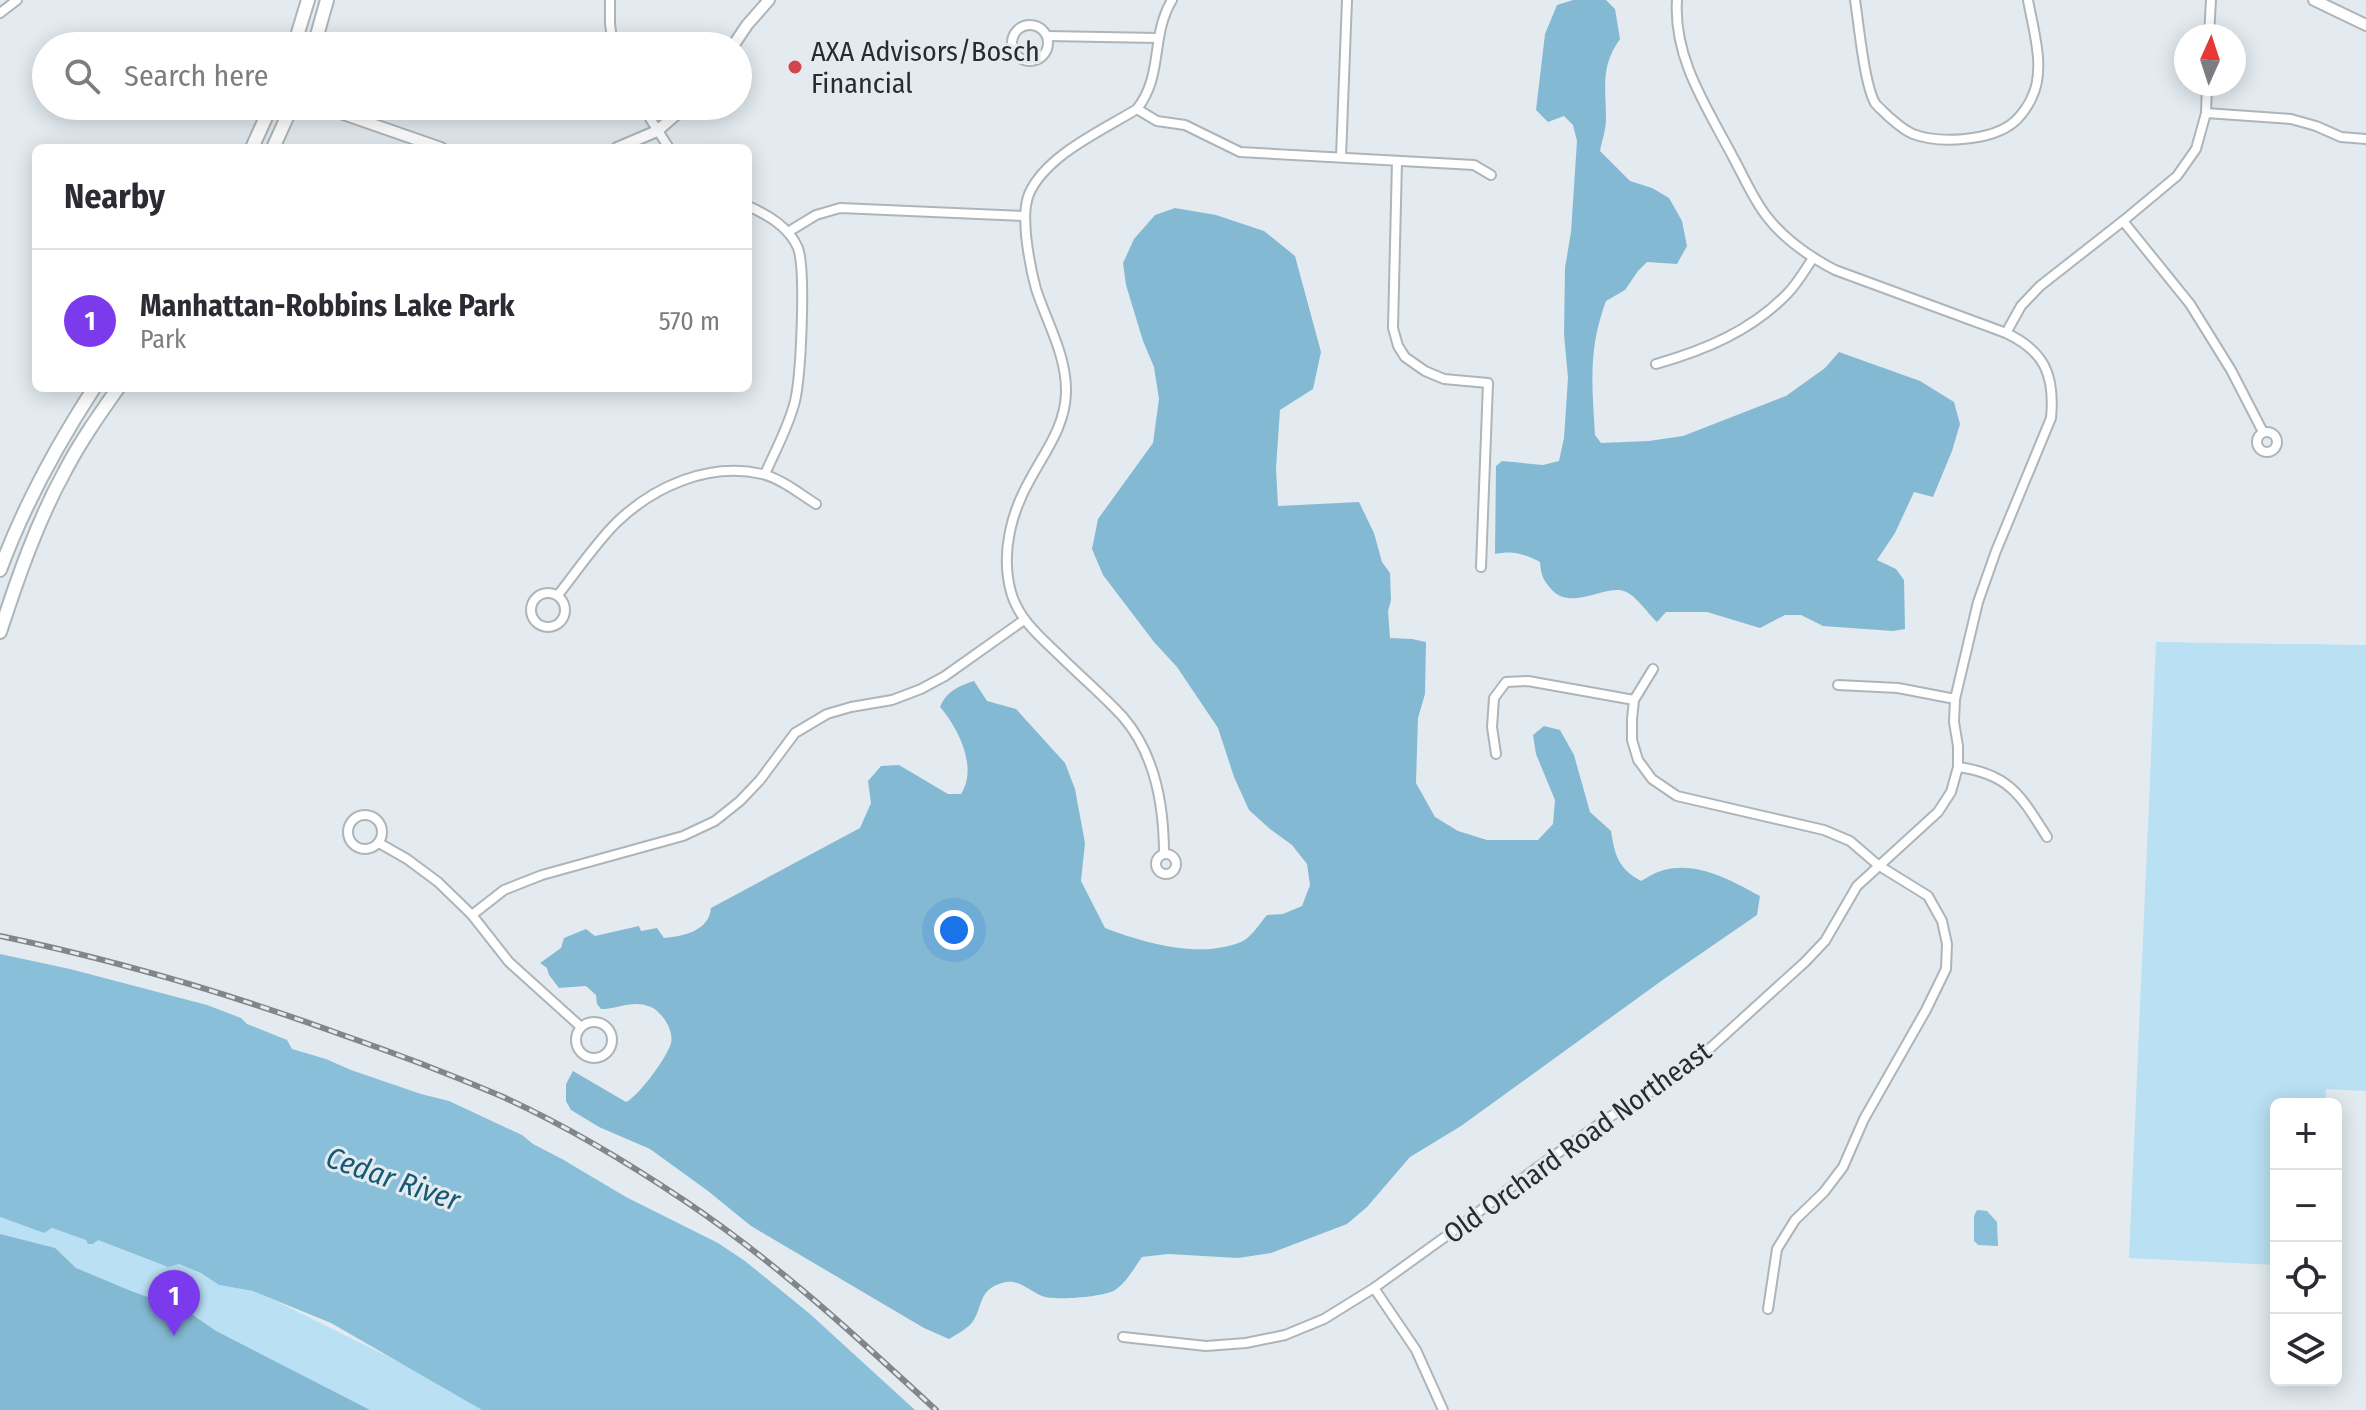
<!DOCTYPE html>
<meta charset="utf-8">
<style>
:root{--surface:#fff;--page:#f7f7f7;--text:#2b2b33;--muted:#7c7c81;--line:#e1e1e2;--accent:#7c3aed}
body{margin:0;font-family:"Fira Sans Condensed",sans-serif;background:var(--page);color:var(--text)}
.controls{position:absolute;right:24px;bottom:24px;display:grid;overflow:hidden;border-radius:12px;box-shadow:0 4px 20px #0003}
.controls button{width:72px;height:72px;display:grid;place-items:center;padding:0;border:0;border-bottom:2px solid var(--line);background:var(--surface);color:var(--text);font:40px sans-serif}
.compass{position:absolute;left:2174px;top:24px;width:72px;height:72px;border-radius:50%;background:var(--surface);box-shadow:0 4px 20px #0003;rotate:3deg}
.you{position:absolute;left:954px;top:930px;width:28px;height:28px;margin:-20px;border:6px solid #fff;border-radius:50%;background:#1a73e8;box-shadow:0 0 0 12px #1a73e833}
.badge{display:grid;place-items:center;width:52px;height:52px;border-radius:50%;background:var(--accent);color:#fff;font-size:26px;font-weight:700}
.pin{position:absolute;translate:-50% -66px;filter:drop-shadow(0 2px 4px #0008)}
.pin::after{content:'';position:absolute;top:42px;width:28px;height:24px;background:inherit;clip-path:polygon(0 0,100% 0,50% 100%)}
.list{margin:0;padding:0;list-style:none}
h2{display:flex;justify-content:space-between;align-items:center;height:104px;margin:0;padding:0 32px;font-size:34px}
h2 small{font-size:26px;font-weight:400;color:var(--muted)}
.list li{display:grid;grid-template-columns:52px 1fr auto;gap:24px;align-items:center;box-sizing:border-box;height:144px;padding:0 32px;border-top:2px solid var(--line)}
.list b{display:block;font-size:30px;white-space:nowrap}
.list p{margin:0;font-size:26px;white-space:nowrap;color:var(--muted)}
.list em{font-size:26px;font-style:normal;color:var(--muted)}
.icon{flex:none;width:44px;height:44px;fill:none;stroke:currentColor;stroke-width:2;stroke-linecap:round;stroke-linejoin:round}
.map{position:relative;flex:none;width:2366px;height:1410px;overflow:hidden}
.search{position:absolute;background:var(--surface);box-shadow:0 4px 20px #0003;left:32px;top:32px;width:720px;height:88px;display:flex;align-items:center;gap:20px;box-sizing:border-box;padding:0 28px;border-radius:44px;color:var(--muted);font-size:30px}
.panel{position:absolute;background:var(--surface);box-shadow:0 4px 20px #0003;left:32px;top:144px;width:720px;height:248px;border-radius:12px}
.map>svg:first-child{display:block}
</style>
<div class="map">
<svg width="2366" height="1410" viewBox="0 0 2366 1410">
<rect width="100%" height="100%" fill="#e3ebf0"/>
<g fill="#bae0f4">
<path d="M2156,642L2366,645V1091L2326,1089L2325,1104H2276V1265L2129,1258Z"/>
<path d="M0,1217L44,1233L52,1228L87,1240H98L168,1267L179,1264L201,1273L219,1285L253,1291L274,1300L421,1373L482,1410H0Z"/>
</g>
<g fill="#84b9d3">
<path d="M1573,0H1606L1615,9L1620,39C1600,67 1606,87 1606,119C1606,130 1602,140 1600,151L1630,181L1652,188L1669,198L1682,221L1687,246L1677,264L1647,262L1638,271L1625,290L1606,301C1588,349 1592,385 1595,435L1601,443L1649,441L1683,436L1786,396L1825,368L1839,352L1920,381L1954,402L1960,424L1952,451L1933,497L1914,492L1895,533L1877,560L1896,569L1904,580L1905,629L1893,631L1823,626L1801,615H1785L1760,628L1707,612H1666L1657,622C1646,612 1634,591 1619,590C1599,589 1569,609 1552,590C1543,580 1541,575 1540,562C1524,554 1513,550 1495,554L1496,466L1502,461L1543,465L1559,461L1564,438L1568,378L1564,334L1565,268L1571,232L1577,141L1573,125L1564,116L1548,122L1536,110L1545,34L1557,5Z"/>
<path d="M1175,208L1216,215L1264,231L1295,256L1321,352L1313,389L1280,410L1276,468L1278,506L1359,502L1374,533L1382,562L1390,573L1391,600L1388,611L1390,638L1412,639L1426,642L1425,694L1418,718L1416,783L1435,817L1458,831L1487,840H1538L1553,824L1555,800L1536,754L1533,735L1544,726L1560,730L1574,755L1590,812L1611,831C1615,856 1618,868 1641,881C1648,877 1656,872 1664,870C1698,861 1732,881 1760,896L1757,915L1664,979L1461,1126L1410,1157L1367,1207L1347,1224L1271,1253L1238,1258L1168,1254L1142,1257C1134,1268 1127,1282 1115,1290C1105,1297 1053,1301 1042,1296C1028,1290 1018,1278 1002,1283C976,1290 984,1310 970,1325C964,1330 956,1335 949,1339L924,1328L751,1226L708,1191L650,1149L599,1127L571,1110L566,1101V1084L573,1071L626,1102C638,1097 668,1056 671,1043C674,1030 662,1012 651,1007C634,999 618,1009 601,1009L597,1004L596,995L586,986L559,988L549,975L547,968L540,963L561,948L564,938L586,929L595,936L639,926L641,931L657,928L664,938C684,936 709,931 711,908L860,828L871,803L868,781L881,766L899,765L948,794H961C978,768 959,729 940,707C946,692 958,686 974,681L987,701L1016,709L1065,763L1075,789L1085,843L1081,881L1105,928C1144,943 1200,959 1241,942C1251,938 1260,923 1267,915L1283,914L1302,906L1310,885L1307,864L1292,845L1270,829L1249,810L1234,777L1218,728L1177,667L1154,642L1103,575L1092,549L1098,519L1153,443L1159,399L1154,367L1143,341L1126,285L1123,263L1134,239L1155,215Z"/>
<path d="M0,1234L55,1248L76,1268L131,1291L187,1311L216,1331L370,1410H0Z"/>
</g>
<g fill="#8abfda">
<path d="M0,954L70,969L207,1005L241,1018L247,1024L287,1040L292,1049L326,1059L351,1070L421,1094L449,1101L522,1135L533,1144L562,1159L626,1197L718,1243L745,1261L810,1314L915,1410H482L331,1323L253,1291L219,1285L201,1273L179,1264L168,1267L98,1240L93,1244H88L86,1240L52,1228L44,1233L0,1217Z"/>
<path d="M1977,1210L1987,1211L1997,1222L1998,1246L1978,1245L1974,1241V1216Z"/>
</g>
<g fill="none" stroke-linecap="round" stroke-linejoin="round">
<g stroke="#adb5b9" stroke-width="12">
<g id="minor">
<path d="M610,0V24L613,46"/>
<path d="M1855,0C1859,25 1864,83 1875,103C1878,107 1884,112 1888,116C1896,123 1903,130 1913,134C1939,144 1992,141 2014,122C2020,117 2029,105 2032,97C2046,69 2033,29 2028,0"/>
<path d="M0,13L17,0"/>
<circle cx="1030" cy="43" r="18"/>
<path d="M1047,36L1158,38"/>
<path d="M2209,36L2211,0"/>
<path d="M642,106L669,148"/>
<path d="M1137,109L1157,121L1185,125L1240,152L1474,165L1491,175"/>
<path d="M2206,113L2291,119L2316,126L2341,137L2366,139"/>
<path d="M1341,157L1347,0"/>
<path d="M1397,161L1393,328L1398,346L1405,357L1425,371L1444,379L1488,383L1481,567"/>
<path d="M748,206C768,215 789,227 798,248C806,271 801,375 795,401C789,426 775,451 765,474"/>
<path d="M2123,221L2190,304L2231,370L2263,432"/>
<path d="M788,232L816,215L840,208L1024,216"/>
<path d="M2006,333L2021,306L2040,286L2123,221L2177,176L2196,149L2206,113L2207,84"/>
<path d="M1656,364C1705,350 1751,331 1787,294C1797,284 1805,270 1813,258"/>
<circle cx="2267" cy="442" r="10"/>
<circle cx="548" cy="610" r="17"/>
<path d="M558,595C577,571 595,544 616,523C654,486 709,462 762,474C780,478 800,494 816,504"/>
<path d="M1653,669L1634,700L1632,719V740L1638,760L1652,779L1677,796L1824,830L1850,841L1878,865L1928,896L1942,921L1947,944L1946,969L1926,1010L1864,1119L1843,1167L1824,1192L1795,1220L1777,1249L1768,1309"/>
<path d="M1838,685L1898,688L1955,699"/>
<path d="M1496,754L1492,727L1494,698L1506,682L1528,681L1634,700"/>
<path d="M1958,767C2010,774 2021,796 2047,837"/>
<circle cx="365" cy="832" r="17"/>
<path d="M379,843L407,859L438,882L472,915L509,962L581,1027"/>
<circle cx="1166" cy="864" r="10"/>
<path d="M1164,854C1164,807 1155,754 1123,717C1103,695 1079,675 1058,654C1039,636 1018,618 1011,592C1000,552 1012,510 1032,476C1047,449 1065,425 1066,393C1067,356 1047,323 1036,289C1031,271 1028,253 1026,235C1025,221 1024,207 1029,194C1046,155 1103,130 1137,109C1164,74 1150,37 1172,0"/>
<path d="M472,915L504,890L542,875L683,836L715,821L740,801L760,780L795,733L827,714L851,707L892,700L921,689L945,676L1024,620"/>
<circle cx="594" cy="1040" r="18"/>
<path d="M1374,1288L1416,1350L1443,1410"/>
<path d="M1123,1337L1206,1346L1246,1343L1285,1335L1324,1319L1374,1288L1456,1229L1538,1167L1608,1118L1686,1070L1805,962L1825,941L1857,886L1938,812L1951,792L1958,767V746L1954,722L1955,699L1978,602L1996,551L2051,418C2055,376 2045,351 2006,333L1835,270C1810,257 1786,241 1768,218C1754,201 1745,179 1734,159C1708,109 1673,59 1677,0"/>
</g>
</g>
<g stroke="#adb5b9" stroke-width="14">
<g id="tertiary">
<path d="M2314,0L2366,25"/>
<path d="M733,46L747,25L769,0"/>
<path d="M320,106L441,148"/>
<path d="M617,148L657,131L686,106"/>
</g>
</g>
<g stroke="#adb5b9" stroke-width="16">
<g id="primary">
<path d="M294,46L308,0"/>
<path d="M314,46L327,0"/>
<path d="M252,148L271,106"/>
<path d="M273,148L292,106"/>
<path d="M0,570C24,505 57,445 94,388"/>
<path d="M0,632C18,577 37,522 65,471C80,442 99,415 118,388"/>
</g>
</g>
<use href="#minor" stroke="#fff" stroke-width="8"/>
<use href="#tertiary" stroke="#fff" stroke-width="10"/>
<use href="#primary" stroke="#fff" stroke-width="12"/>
<g stroke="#808689" stroke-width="6">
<path id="rail" d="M0,936C115,960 227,993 337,1033C392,1052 447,1073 501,1096C565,1125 627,1162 685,1201C776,1262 856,1336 936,1410"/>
</g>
<use href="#rail" stroke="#e3ebf0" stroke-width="3" stroke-dasharray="9" stroke-linecap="butt"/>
</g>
<circle fill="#d4444e" stroke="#e3ebf0" stroke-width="3" cx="795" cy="67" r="8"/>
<g text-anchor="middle" stroke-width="6" stroke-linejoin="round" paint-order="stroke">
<g font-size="28" fill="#292c2e" stroke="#e3ebf0" text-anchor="start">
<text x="811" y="61">AXA Advisors/Bosch<tspan x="811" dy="32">Financial</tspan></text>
</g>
<g font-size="28" fill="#292c2e" stroke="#e3ebf0">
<text transform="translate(1577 1142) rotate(-36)" y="10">Old Orchard Road Northeast</text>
</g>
<g font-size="30" font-style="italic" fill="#155873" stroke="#e3ebf0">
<text transform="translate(393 1179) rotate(19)" y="10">Cedar River</text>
</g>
</g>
</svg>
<div class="controls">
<button>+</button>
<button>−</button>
<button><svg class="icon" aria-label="locate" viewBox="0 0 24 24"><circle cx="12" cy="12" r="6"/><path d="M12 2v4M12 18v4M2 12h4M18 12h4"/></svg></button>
<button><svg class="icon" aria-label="layers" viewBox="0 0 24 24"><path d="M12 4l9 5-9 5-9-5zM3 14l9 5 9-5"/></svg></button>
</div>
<svg class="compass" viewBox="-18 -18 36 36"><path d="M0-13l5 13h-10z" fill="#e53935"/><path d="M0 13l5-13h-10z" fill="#7c7c81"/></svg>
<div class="you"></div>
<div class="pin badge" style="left:174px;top:1336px">1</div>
<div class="search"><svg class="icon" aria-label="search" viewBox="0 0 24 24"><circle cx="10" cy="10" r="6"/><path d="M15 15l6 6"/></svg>Search here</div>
<section class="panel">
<h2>Nearby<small></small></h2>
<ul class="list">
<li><span class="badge">1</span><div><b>Manhattan-Robbins Lake Park</b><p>Park</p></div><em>570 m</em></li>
</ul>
</section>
</div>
